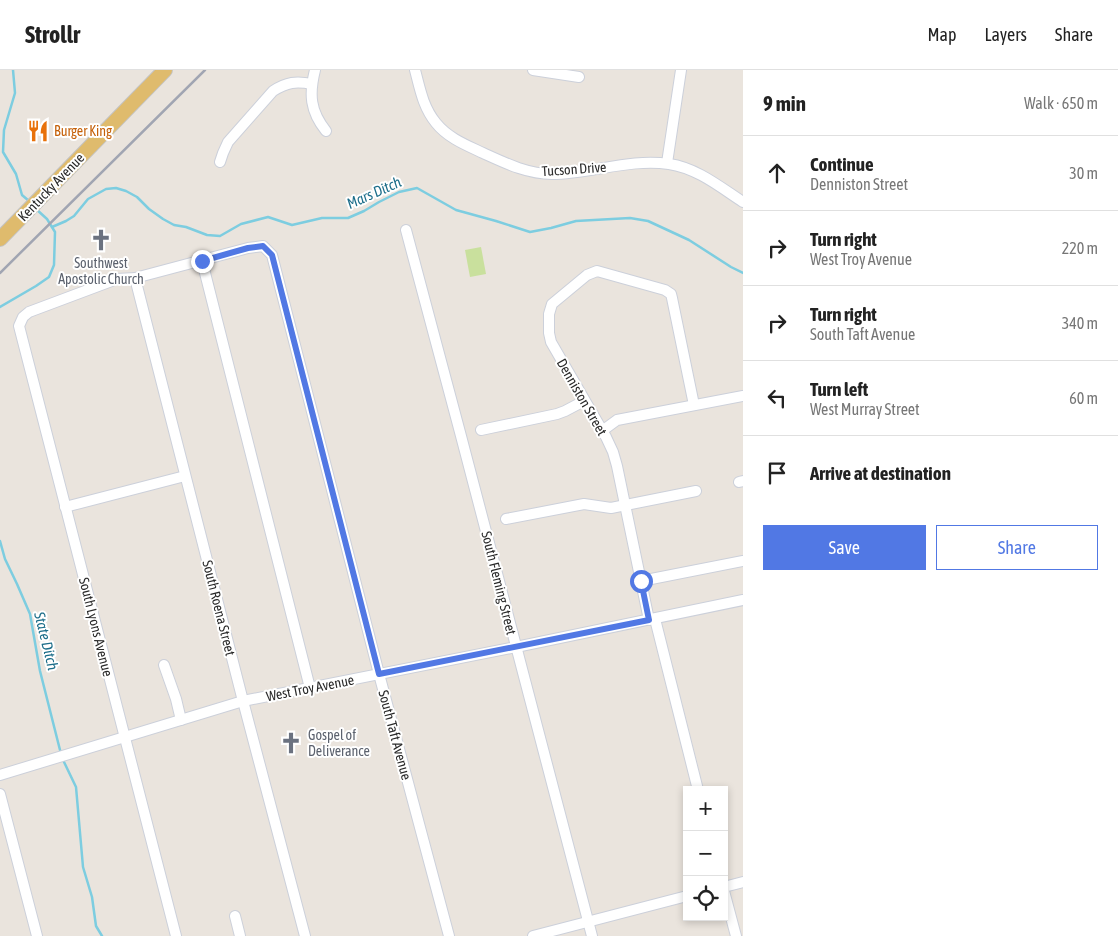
<!DOCTYPE html>
<meta charset="utf-8">
<style>
:root{--surface:#fff;--page:#f2f2f2;--text:#222;--muted:#767676;--line:#e0e0e0;--accent:#5178e4}
body{margin:0;font-family:"Asap Condensed",sans-serif;background:var(--page);color:var(--text)}
.controls{position:absolute;right:15px;bottom:15px;display:grid;overflow:hidden;border-radius:0px;box-shadow:0 2px 8px #0003}
.controls button{width:45px;height:45px;display:grid;place-items:center;padding:0;border:0;border-bottom:1px solid var(--line);background:var(--surface);color:var(--text);font:25px sans-serif}
.stop{position:absolute;width:15px;height:15px;margin:-11px;border:4px solid #5178e4;border-radius:50%;background:#fff}
.stop.end{background:#5178e4;border-color:#fff;box-shadow:0 1px 5px #0008}
.list{margin:0;padding:0;list-style:none}
h2{display:flex;justify-content:space-between;align-items:center;height:65px;margin:0;padding:0 20px;font-size:21px}
h2 small{font-size:16px;font-weight:400;color:var(--muted)}
.list li{display:grid;grid-template-columns:32px 1fr auto;gap:15px;align-items:center;box-sizing:border-box;height:75px;padding:0 20px;border-top:1px solid var(--line)}
.list b{display:block;font-size:19px;white-space:nowrap}
.list p{margin:0;font-size:16px;white-space:nowrap;color:var(--muted)}
.list em{font-size:16px;font-style:normal;color:var(--muted)}
.actions{display:flex;gap:10px;padding:15px 20px}
.actions a{flex:1;padding:11px 0;border:1px solid var(--accent);border-radius:0px;text-align:center;font-size:18px;color:var(--accent)}
.actions .main{background:var(--accent);color:#fff}
.icon{flex:none;width:28px;height:28px;fill:none;stroke:currentColor;stroke-width:2;stroke-linecap:round;stroke-linejoin:round}
.map{position:relative;flex:none;width:743px;height:866px;overflow:hidden}
header{display:flex;align-items:center;gap:30px;box-sizing:border-box;height:70px;padding:0 25px;background:var(--surface);border-bottom:1px solid var(--line)}
header strong{font-size:24px}
nav{display:flex;gap:28px;margin-inline-start:auto;font-size:18px}
main{display:flex}
aside{flex:1;background:var(--surface)}
.map>svg:first-child{display:block}
</style>
<header>
<strong>Strollr</strong>
<nav><a>Map</a><a>Layers</a><a>Share</a></nav>
</header>
<main>
<div class="map">
<svg width="743" height="866" viewBox="0 0 743 866">
<rect width="100%" height="100%" fill="#eae4dd"/>
<path fill="#c9e09d" d="M481,177L486,204L470,207L465,180Z"/>
<g fill="none" stroke-linecap="round" stroke-linejoin="round">
<g stroke="#7dcde0" stroke-width="2.5">
<path d="M13,0L15,23L4,60L3,82L16,104L22,125L29,131"/>
<path d="M52,157L66,151L74,146L88,129L106,119L116,118L126,121L137,127L149,139L163,149L174,155L186,157L207,165L220,166L241,154L268,147L292,155L322,148H348L364,141L379,132L399,122L417,118L456,140L496,151L530,162L551,158L576,151L630,148L648,151L689,170L731,197L743,203"/>
<path d="M0,237L36,216L49,207L54,195L55,162L47,149L36,139"/>
<path d="M0,471L5,489L17,514L30,544L40,601L60,680"/>
<path d="M64,692L76,717L83,797L92,827L96,856L102,866"/>
</g>
<g stroke="#ccd0da" stroke-width="12">
<g id="minor">
<path d="M315,0C309,24 310,41 326,61"/>
<path d="M415,0C420,19 423,37 436,53C448,68 466,75 483,83C505,93 527,104 552,104C591,104 630,88 669,94C697,98 720,117 743,132"/>
<path d="M533,0L579,7"/>
<path d="M220,92L223,83L228,72L273,21C287,12 296,11 312,14"/>
<path d="M667,93L681,0"/>
<path d="M406,160L461,366L592,866"/>
<path d="M202,191L310,618"/>
<path d="M135,208L243,631L305,866"/>
<path d="M481,360L557,344L565,341L584,331"/>
<path d="M602,361L617,350L743,326"/>
<path d="M739,412L743,411"/>
<path d="M65,437L185,406"/>
<path d="M506,449L584,434L611,438L696,421"/>
<path d="M641,511L743,491"/>
<path d="M655,549L698,720"/>
<path d="M649,550L617,396L613,382L606,367L551,272L549,263V244L552,234L587,205L597,201L665,220L671,224L672,228L694,335"/>
<path d="M164,595L176,629L181,650"/>
<path d="M0,705L243,631L516,577L743,530"/>
<path d="M0,724L37,866"/>
<path d="M724,817L743,812"/>
<path d="M724,821L736,866"/>
<path d="M235,846L240,866"/>
<path d="M176,866L19,256L23,247L29,242L117,209L135,208L248,178L263,176L272,185L379,604L449,866"/>
<path d="M533,866L687,826"/>
</g>
</g>
<g stroke="#c3c3c3" stroke-width="16">
<path id="major" d="M0,169L165,0"/>
</g>
<use href="#minor" stroke="#fff" stroke-width="10"/>
<use href="#major" stroke="#dfbb6d" stroke-width="14"/>
<path stroke="#a1a5b2" stroke-width="2.5" d="M0,203L205,0"/>
</g>
<g fill="none" stroke-linecap="round" stroke-linejoin="round">
<path stroke="#5178e4" stroke-width="6" d="M202,191L248,178L263,176L272,185L379,604L649,550L641,511"/>
</g>
<defs>
<g id="restaurant-bare" transform="scale(1.725)"><path d="M-5-6h1v4h1v-4h1v4h1v-4h1v5L-1.5 .5V6h-2V.5L-5-1ZM5-6V6H3V1.5H1.5Q1.5-4 5-6Z" fill="#e8710a" stroke="#fff" stroke-width="2.5" paint-order="stroke"/></g>
<g id="church-bare" transform="scale(1.725)"><path d="M-1.2-6h2.4v3.5h3.3v2.4h-3.3V6h-2.4V-.1h-3.3v-2.4h3.3Z" fill="#6b7280" stroke="#fff" stroke-width="2.5" paint-order="stroke"/></g>
</defs>
<g fill-rule="evenodd">
<use href="#restaurant-bare" x="38" y="61"/>
<use href="#church-bare" x="101" y="170"/>
<use href="#church-bare" x="291" y="673"/>
</g>
<g text-anchor="middle" stroke-width="4" stroke-linejoin="round" paint-order="stroke">
<g font-size="14" fill="#c56008" stroke="#fff" text-anchor="start">
<text x="54" y="66">Burger King</text>
</g>
<g font-size="14" fill="#2a2a2a" stroke="#fff">
<text transform="translate(574 99) rotate(-4)" y="5">Tucson Drive</text>
<text transform="translate(51 117) rotate(-46)" y="5">Kentucky Avenue</text>
<text transform="translate(582 327) rotate(60)" y="5">Denniston Street</text>
<text transform="translate(499 513) rotate(76)" y="5">South Fleming Street</text>
<text transform="translate(219 538) rotate(76)" y="5">South Roena Street</text>
<text transform="translate(96 557) rotate(76)" y="5">South Lyons Avenue</text>
<text transform="translate(310 618) rotate(-11)" y="5">West Troy Avenue</text>
<text transform="translate(395 665) rotate(75)" y="5">South Taft Avenue</text>
</g>
<g font-size="14" fill="#5b616d" stroke="#fff">
<text x="101" y="198">Southwest<tspan x="101" dy="16">Apostolic Church</tspan></text>
<text x="308" y="670" text-anchor="start">Gospel of<tspan x="308" dy="16">Deliverance</tspan></text>
</g>
<g font-size="15" font-style="italic" fill="#1d6e8a" stroke="#fff">
<text transform="translate(374 123) rotate(-24)" y="5">Mars Ditch</text>
<text transform="translate(46 571) rotate(76)" y="5">State Ditch</text>
</g>
</g>
</svg>
<div class="controls">
<button>+</button>
<button>−</button>
<button><svg class="icon" aria-label="locate" viewBox="0 0 24 24"><circle cx="12" cy="12" r="6"/><path d="M12 2v4M12 18v4M2 12h4M18 12h4"/></svg></button>
</div>
<div class="stop" style="left:641px;top:511px"></div>
<div class="stop end" style="left:202px;top:191px"></div>
</div>
<aside>
<h2>9 min<small>Walk · 650 m</small></h2>
<ul class="list">
<li><svg class="icon" aria-label="ahead" viewBox="0 0 24 24"><path d="M12 20V5M6 11l6-6 6 6"/></svg><div><b>Continue</b><p>Denniston Street</p></div><em>30 m</em></li>
<li><svg class="icon" aria-label="right" viewBox="0 0 24 24"><path d="M7 20v-9h11M14 6l5 5-5 5"/></svg><div><b>Turn right</b><p>West Troy Avenue</p></div><em>220 m</em></li>
<li><svg class="icon" aria-label="right" viewBox="0 0 24 24"><path d="M7 20v-9h11M14 6l5 5-5 5"/></svg><div><b>Turn right</b><p>South Taft Avenue</p></div><em>340 m</em></li>
<li><svg class="icon" aria-label="left" viewBox="0 0 24 24"><path d="M17 20v-9H6M10 6l-5 5 5 5"/></svg><div><b>Turn left</b><p>West Murray Street</p></div><em>60 m</em></li>
<li><svg class="icon" aria-label="arrive" viewBox="0 0 24 24"><path d="M6 21V4h12l-3 4 3 4H6"/></svg><div><b>Arrive at destination</b></div></li>
</ul>
<div class="actions"><a class="main">Save</a><a>Share</a></div>
</aside>
</main>
